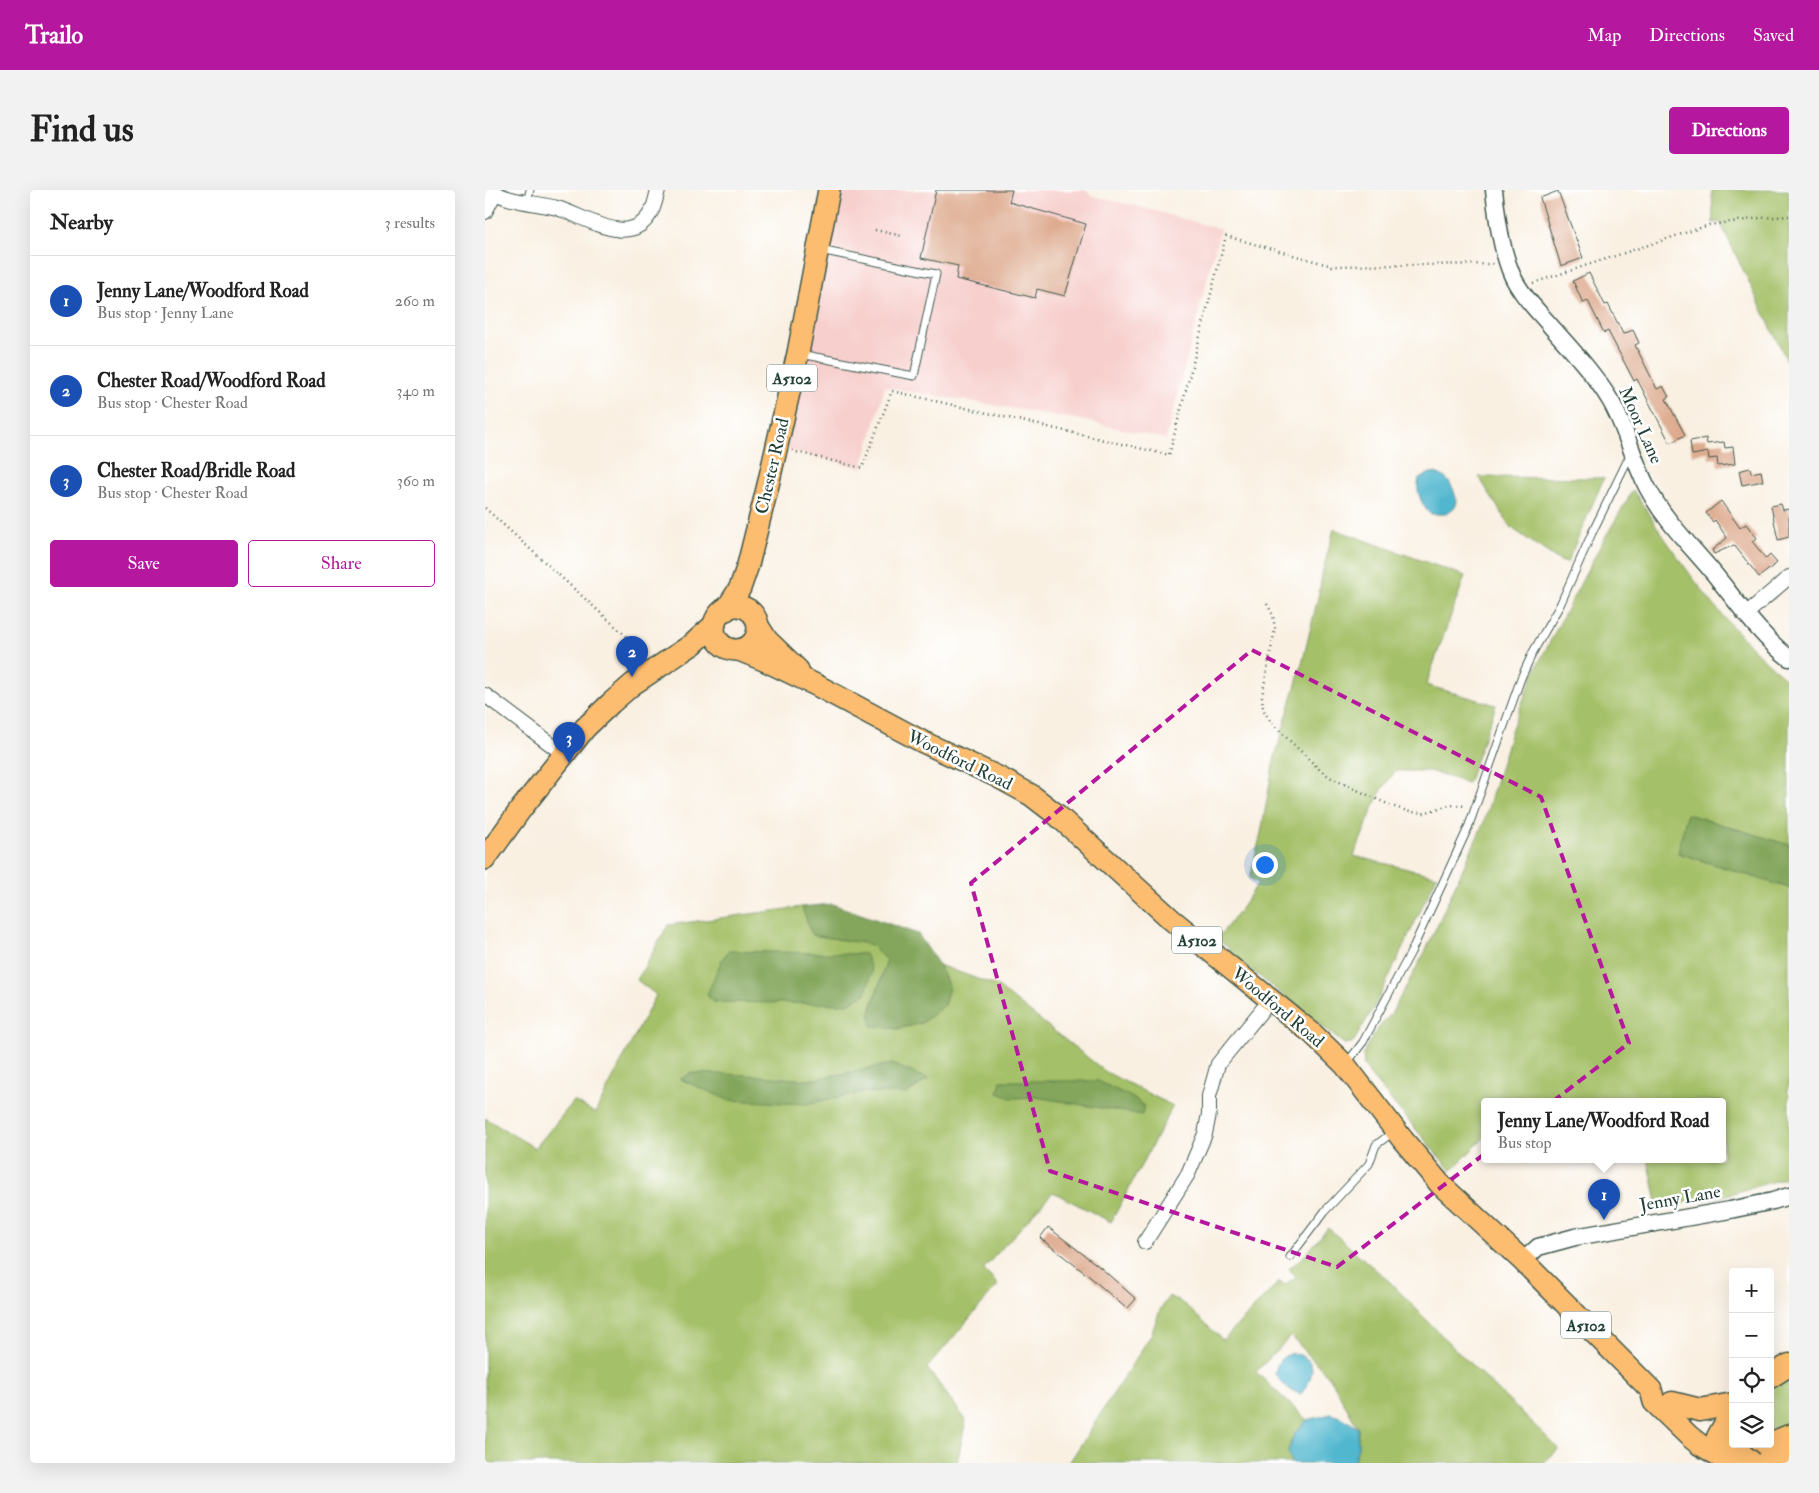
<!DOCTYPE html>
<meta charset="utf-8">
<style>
:root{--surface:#fff;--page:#f2f2f2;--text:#222;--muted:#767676;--line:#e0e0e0;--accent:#b5179e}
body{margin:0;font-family:"IM FELL Double Pica",serif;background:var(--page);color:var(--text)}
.controls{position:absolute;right:15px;bottom:15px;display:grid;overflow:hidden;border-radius:5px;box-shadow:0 5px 20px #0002}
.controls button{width:45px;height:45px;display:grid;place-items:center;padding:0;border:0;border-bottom:1px solid var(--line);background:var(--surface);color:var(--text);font:25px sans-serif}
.you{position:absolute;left:779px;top:674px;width:18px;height:18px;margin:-12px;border:4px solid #fff;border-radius:50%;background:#1a73e8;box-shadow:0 0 0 8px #1a73e833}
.badge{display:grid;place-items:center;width:32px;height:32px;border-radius:50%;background:var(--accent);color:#fff;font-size:16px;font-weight:700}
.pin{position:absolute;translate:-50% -41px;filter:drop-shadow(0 1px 2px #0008)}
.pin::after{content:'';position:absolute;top:26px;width:18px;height:15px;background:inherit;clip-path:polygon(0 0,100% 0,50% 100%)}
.popup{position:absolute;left:996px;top:908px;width:245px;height:65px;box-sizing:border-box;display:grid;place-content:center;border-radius:5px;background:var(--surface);filter:drop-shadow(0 1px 4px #0005);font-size:16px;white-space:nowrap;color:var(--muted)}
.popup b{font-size:19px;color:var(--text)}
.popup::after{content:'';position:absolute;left:50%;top:100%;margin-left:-10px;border:10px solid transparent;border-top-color:var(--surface)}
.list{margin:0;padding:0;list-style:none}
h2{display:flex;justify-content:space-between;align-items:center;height:65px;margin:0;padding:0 20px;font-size:21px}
h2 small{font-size:16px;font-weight:400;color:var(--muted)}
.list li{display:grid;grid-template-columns:32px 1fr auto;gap:15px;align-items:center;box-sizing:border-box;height:90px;padding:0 20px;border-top:1px solid var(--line)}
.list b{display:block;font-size:19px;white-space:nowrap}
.list p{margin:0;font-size:16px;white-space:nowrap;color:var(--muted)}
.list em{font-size:16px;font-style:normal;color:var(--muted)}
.actions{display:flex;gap:10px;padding:15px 20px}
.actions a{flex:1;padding:11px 0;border:1px solid var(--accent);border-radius:5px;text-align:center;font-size:18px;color:var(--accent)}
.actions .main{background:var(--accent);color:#fff}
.icon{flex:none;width:28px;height:28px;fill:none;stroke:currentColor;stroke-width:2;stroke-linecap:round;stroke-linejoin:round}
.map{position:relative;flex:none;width:1304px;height:1273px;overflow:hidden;border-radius:5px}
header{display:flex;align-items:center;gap:30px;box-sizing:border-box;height:70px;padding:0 25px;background:var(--accent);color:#fff}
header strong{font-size:24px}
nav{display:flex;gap:28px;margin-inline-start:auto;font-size:18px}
.intro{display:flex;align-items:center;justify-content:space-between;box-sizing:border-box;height:120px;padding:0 30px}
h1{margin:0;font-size:35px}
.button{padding:12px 22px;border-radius:5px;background:var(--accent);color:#fff;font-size:18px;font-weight:700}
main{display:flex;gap:30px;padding:0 30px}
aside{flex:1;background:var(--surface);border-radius:5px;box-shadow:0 5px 20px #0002}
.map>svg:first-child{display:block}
</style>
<header>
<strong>Trailo</strong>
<nav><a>Map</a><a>Directions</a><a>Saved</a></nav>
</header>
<div class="intro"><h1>Find us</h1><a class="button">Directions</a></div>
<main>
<aside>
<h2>Nearby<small>3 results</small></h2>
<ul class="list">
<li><span class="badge" style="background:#1a4fb4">1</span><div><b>Jenny Lane/Woodford Road</b><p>Bus stop · Jenny Lane</p></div><em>260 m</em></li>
<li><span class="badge" style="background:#1a4fb4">2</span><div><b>Chester Road/Woodford Road</b><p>Bus stop · Chester Road</p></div><em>340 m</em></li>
<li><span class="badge" style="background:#1a4fb4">3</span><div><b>Chester Road/Bridle Road</b><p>Bus stop · Chester Road</p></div><em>360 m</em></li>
</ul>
<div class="actions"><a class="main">Save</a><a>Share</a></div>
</aside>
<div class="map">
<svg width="1304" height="1273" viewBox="0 0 1304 1273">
<rect width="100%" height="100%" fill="#fff"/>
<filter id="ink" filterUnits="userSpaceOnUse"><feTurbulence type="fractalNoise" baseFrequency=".02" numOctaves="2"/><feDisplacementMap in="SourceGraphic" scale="10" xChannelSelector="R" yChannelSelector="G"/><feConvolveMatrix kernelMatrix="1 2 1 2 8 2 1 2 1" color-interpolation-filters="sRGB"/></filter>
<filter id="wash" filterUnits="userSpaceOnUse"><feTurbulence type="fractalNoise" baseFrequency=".0096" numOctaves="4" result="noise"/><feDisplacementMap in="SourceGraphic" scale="20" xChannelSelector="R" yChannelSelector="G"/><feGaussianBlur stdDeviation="1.12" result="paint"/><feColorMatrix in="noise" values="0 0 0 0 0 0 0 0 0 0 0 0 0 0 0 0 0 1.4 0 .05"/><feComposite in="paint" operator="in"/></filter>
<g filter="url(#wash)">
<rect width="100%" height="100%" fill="#f9f0e2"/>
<path fill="#f7d0ce" d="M352,0H601L607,6L652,16L735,39L681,249L596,230L400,197L377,278L299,259Z"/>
<g fill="#a4c067" stroke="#627e4e">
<path d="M1227,0H1304V175L1235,32L1228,33Z"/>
<path d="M994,287L1119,288L1082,373L1075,371L1025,337Z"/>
<path d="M1148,300C1192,368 1240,440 1304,491V655L1202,624L1193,663L1304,698V894L1302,901L1304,904V987L1238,1006L1173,1017L1163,969H1238V911H1000V947L966,981L885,885L879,875L878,865L881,858L891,841L906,824L940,762L999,632L1027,538L1051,478L1118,351Z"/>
<path d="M849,339L980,386L941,495L1011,515L983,593L944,581H910L893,606L869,666L952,686L892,812L869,851L866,853L859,854L744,762V758L732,749L756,719L773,693L765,688L776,643L789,570L818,470L834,403L838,380Z"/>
<path d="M317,717L327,745L385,754L402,771L385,822L412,839L437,833L459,815L464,797L454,775L512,796L621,882L688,916L626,1032L568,1002L500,1077L499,1080L513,1095L442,1178L481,1230L472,1273H0V928L50,958L89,911L110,923L171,805L152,790L183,735Z"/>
<path d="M843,1038L906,1093L968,1157L1074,1259L1058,1273H868L873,1258V1238L845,1188L806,1146L771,1182L822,1230C808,1245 801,1252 806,1273H584L666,1145L675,1120L684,1106L700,1115L738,1150L794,1092L800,1095L811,1087L804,1079L821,1064Z"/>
<path d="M1304,1186V1233L1285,1241V1198Z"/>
</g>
<g fill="#83a65c" stroke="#517248">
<path d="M1202,624L1304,655V698L1193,663Z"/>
<path d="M347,714L433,744L454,775L464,797L459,815L437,833L412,839L387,836L385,822L402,771L385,754L327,745L317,717Z"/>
<path d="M244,761L380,764L387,781L381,803L363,814L228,812L222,805L237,769Z"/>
<path d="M407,874L443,889L421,904L379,902L320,914L243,910L195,889L207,883L261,885L324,890Z"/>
<path d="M516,891H613L648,908L659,915L657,925L551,907L526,908L513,903Z"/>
</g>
<g fill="#51b7cf" stroke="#387a82">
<path d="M945,283C962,282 972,300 971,316L961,324H945C937,315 930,301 934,289Z"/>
<path d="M807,1163C835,1168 829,1187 816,1204C804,1201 797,1194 790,1184C792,1171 795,1168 807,1163Z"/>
<path d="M846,1224L858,1228L873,1238V1258L868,1273H806L803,1261L810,1243L822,1230Z"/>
</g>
<g id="blocks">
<g fill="#deab8f">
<path d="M451,0H527L524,12L601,34L580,106L552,99L550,108L471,89L473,76L436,68Z"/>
<path d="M1073,1L1098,68L1076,76L1055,8Z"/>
<path d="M1104,83L1120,115L1123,114L1138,144L1148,140L1154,153L1150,155L1172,199L1178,196L1184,207L1181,209L1200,245L1185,253L1152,189L1149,191L1123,141L1119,143L1103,111L1098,113L1088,91Z"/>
<path d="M1221,248L1222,254L1239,252L1240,258L1248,257L1250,274L1233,276L1232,268L1224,269L1223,262L1207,265L1205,251Z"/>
<path d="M1265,278L1266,283L1276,281L1278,291L1257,295L1254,281Z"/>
<path d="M1236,311L1255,338L1261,334L1272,348L1267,351L1281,369L1285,365L1292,373L1274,387L1249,355L1229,364L1227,360L1242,348L1230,330L1228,332L1221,323Z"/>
<path d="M1296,314L1298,320L1304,319V347L1293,350L1286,316Z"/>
<path d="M563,1037L616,1078L651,1109L642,1119L605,1087L555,1048Z"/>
</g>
</g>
</g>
<g filter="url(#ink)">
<use href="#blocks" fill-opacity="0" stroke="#40584e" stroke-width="1"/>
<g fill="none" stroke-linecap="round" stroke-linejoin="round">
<g stroke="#40584e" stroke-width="9">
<g id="service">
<path d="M42,12L45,0"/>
<path d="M315,164L429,186L451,84L335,60"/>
<path d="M862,873L878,852L926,762L983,638L1036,488L1048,462L1075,415L1107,343L1146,263"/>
<path d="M805,1067L840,1021L884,974L891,955L908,942"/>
</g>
</g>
<g stroke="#40584e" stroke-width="16">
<g id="minor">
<path d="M5,0C25,13 50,12 72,18C100,26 146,60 166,22C170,15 171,7 173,0"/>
<path d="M0,22L10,3"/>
<path d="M1261,424L1304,387"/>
<path d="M0,505L80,565"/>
<path d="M660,1052L703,984L720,944L724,924V906L733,874L786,809"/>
</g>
</g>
<g stroke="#40584e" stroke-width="19">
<g id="tertiary">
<path d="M1009,0C1012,28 1016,59 1027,85C1035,103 1050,118 1063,133C1085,158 1108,182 1125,210C1141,237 1147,268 1162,297C1178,328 1203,353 1226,380C1251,410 1273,444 1304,468"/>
<path d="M1038,1071L1053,1057L1090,1047L1245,1020L1288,1011L1304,1006"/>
</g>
</g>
<g stroke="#40584e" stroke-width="24">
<g id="primary">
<circle cx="251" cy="438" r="22"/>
<path d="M241,420L255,398L263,375L283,295L313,163L344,0"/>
<path d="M273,436L282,450L313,480"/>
<path d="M254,460L281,471L333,496L438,552L513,587L546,605L572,625L687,730L828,844L860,875L918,950L955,994L1038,1071L1166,1200L1169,1212L1204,1246L1214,1254L1233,1265"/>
<path d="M0,669L36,619L100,538L126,513L148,494L208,454L230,434"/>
</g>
</g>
<g stroke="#40584e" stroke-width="25">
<g id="trunk">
<path d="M1285,1187L1304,1175"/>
<path d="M1187,1213L1215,1220L1248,1214"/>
<path d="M1285,1254L1304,1246"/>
<path d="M1229,1262L1233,1247L1248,1220"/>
<path d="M1242,1273L1285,1254"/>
<path d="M1284,1273L1304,1265"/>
</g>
</g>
<g stroke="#40584e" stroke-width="2.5" stroke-dasharray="1 4" stroke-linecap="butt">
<path d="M390,40L417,46"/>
<path d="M1048,93L1224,35L1275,28L1304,26"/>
<path d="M307,261L377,278L407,201L684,265L741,46L847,76L1010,74"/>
<path d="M0,318L162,465"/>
<path d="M782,414L788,425L790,439L777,506L778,519L785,531L796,542L836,581L848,589L907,616L925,622L939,623L964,615L981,616"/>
</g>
<use href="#service" stroke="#fff" stroke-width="7"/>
<use href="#minor" stroke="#fff" stroke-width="14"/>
<use href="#tertiary" stroke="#fff" stroke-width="16"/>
<use href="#primary" stroke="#fcbd6f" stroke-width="21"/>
<use href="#trunk" stroke="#fcbd6f" stroke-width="22"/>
<g stroke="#40584e" stroke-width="24" stroke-linecap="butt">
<g id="primary-bridge">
<path d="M1249,1258L1268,1273"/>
<path d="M1233,1265L1244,1273"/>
</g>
</g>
<use href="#primary-bridge" stroke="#fcbd6f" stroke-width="21"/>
</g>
</g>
<path fill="none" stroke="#b5179e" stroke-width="4" stroke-dasharray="10 6" stroke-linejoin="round" d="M767,460L1056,607L1144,853L852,1077L565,981L486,693Z"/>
<g text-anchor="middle" stroke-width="5" stroke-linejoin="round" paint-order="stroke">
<g fill="#fff" stroke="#627771" stroke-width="1">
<rect x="282" y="174.5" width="50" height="27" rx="4"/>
<rect x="687" y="736.5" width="50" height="27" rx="4"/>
<rect x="1076" y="1121.5" width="50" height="27" rx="4"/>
</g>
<g font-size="16" font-weight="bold" fill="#1f3d34">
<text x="307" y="194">A5102</text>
<text x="712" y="756">A5102</text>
<text x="1101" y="1141">A5102</text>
</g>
<g font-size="18" fill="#1f3d34" stroke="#fff">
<text transform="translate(1156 235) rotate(66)" y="6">Moor Lane</text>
<text transform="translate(287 276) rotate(-77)" y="6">Chester Road</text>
<text transform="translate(475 570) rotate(26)" y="6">Woodford Road</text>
<text transform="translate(793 817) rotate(40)" y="6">Woodford Road</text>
<text transform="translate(1195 1008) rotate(-10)" y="6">Jenny Lane</text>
</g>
</g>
</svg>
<div class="controls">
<button>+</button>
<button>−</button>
<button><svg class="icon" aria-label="locate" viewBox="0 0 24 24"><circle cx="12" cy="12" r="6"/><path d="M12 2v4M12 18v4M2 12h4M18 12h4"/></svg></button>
<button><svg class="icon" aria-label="layers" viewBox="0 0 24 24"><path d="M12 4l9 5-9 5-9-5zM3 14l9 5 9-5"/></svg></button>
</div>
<div class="you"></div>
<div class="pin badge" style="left:1119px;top:1030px;background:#1a4fb4">1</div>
<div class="popup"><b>Jenny Lane/Woodford Road</b>Bus stop</div>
<div class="pin badge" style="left:147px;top:487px;background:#1a4fb4">2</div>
<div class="pin badge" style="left:84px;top:573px;background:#1a4fb4">3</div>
</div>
</main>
